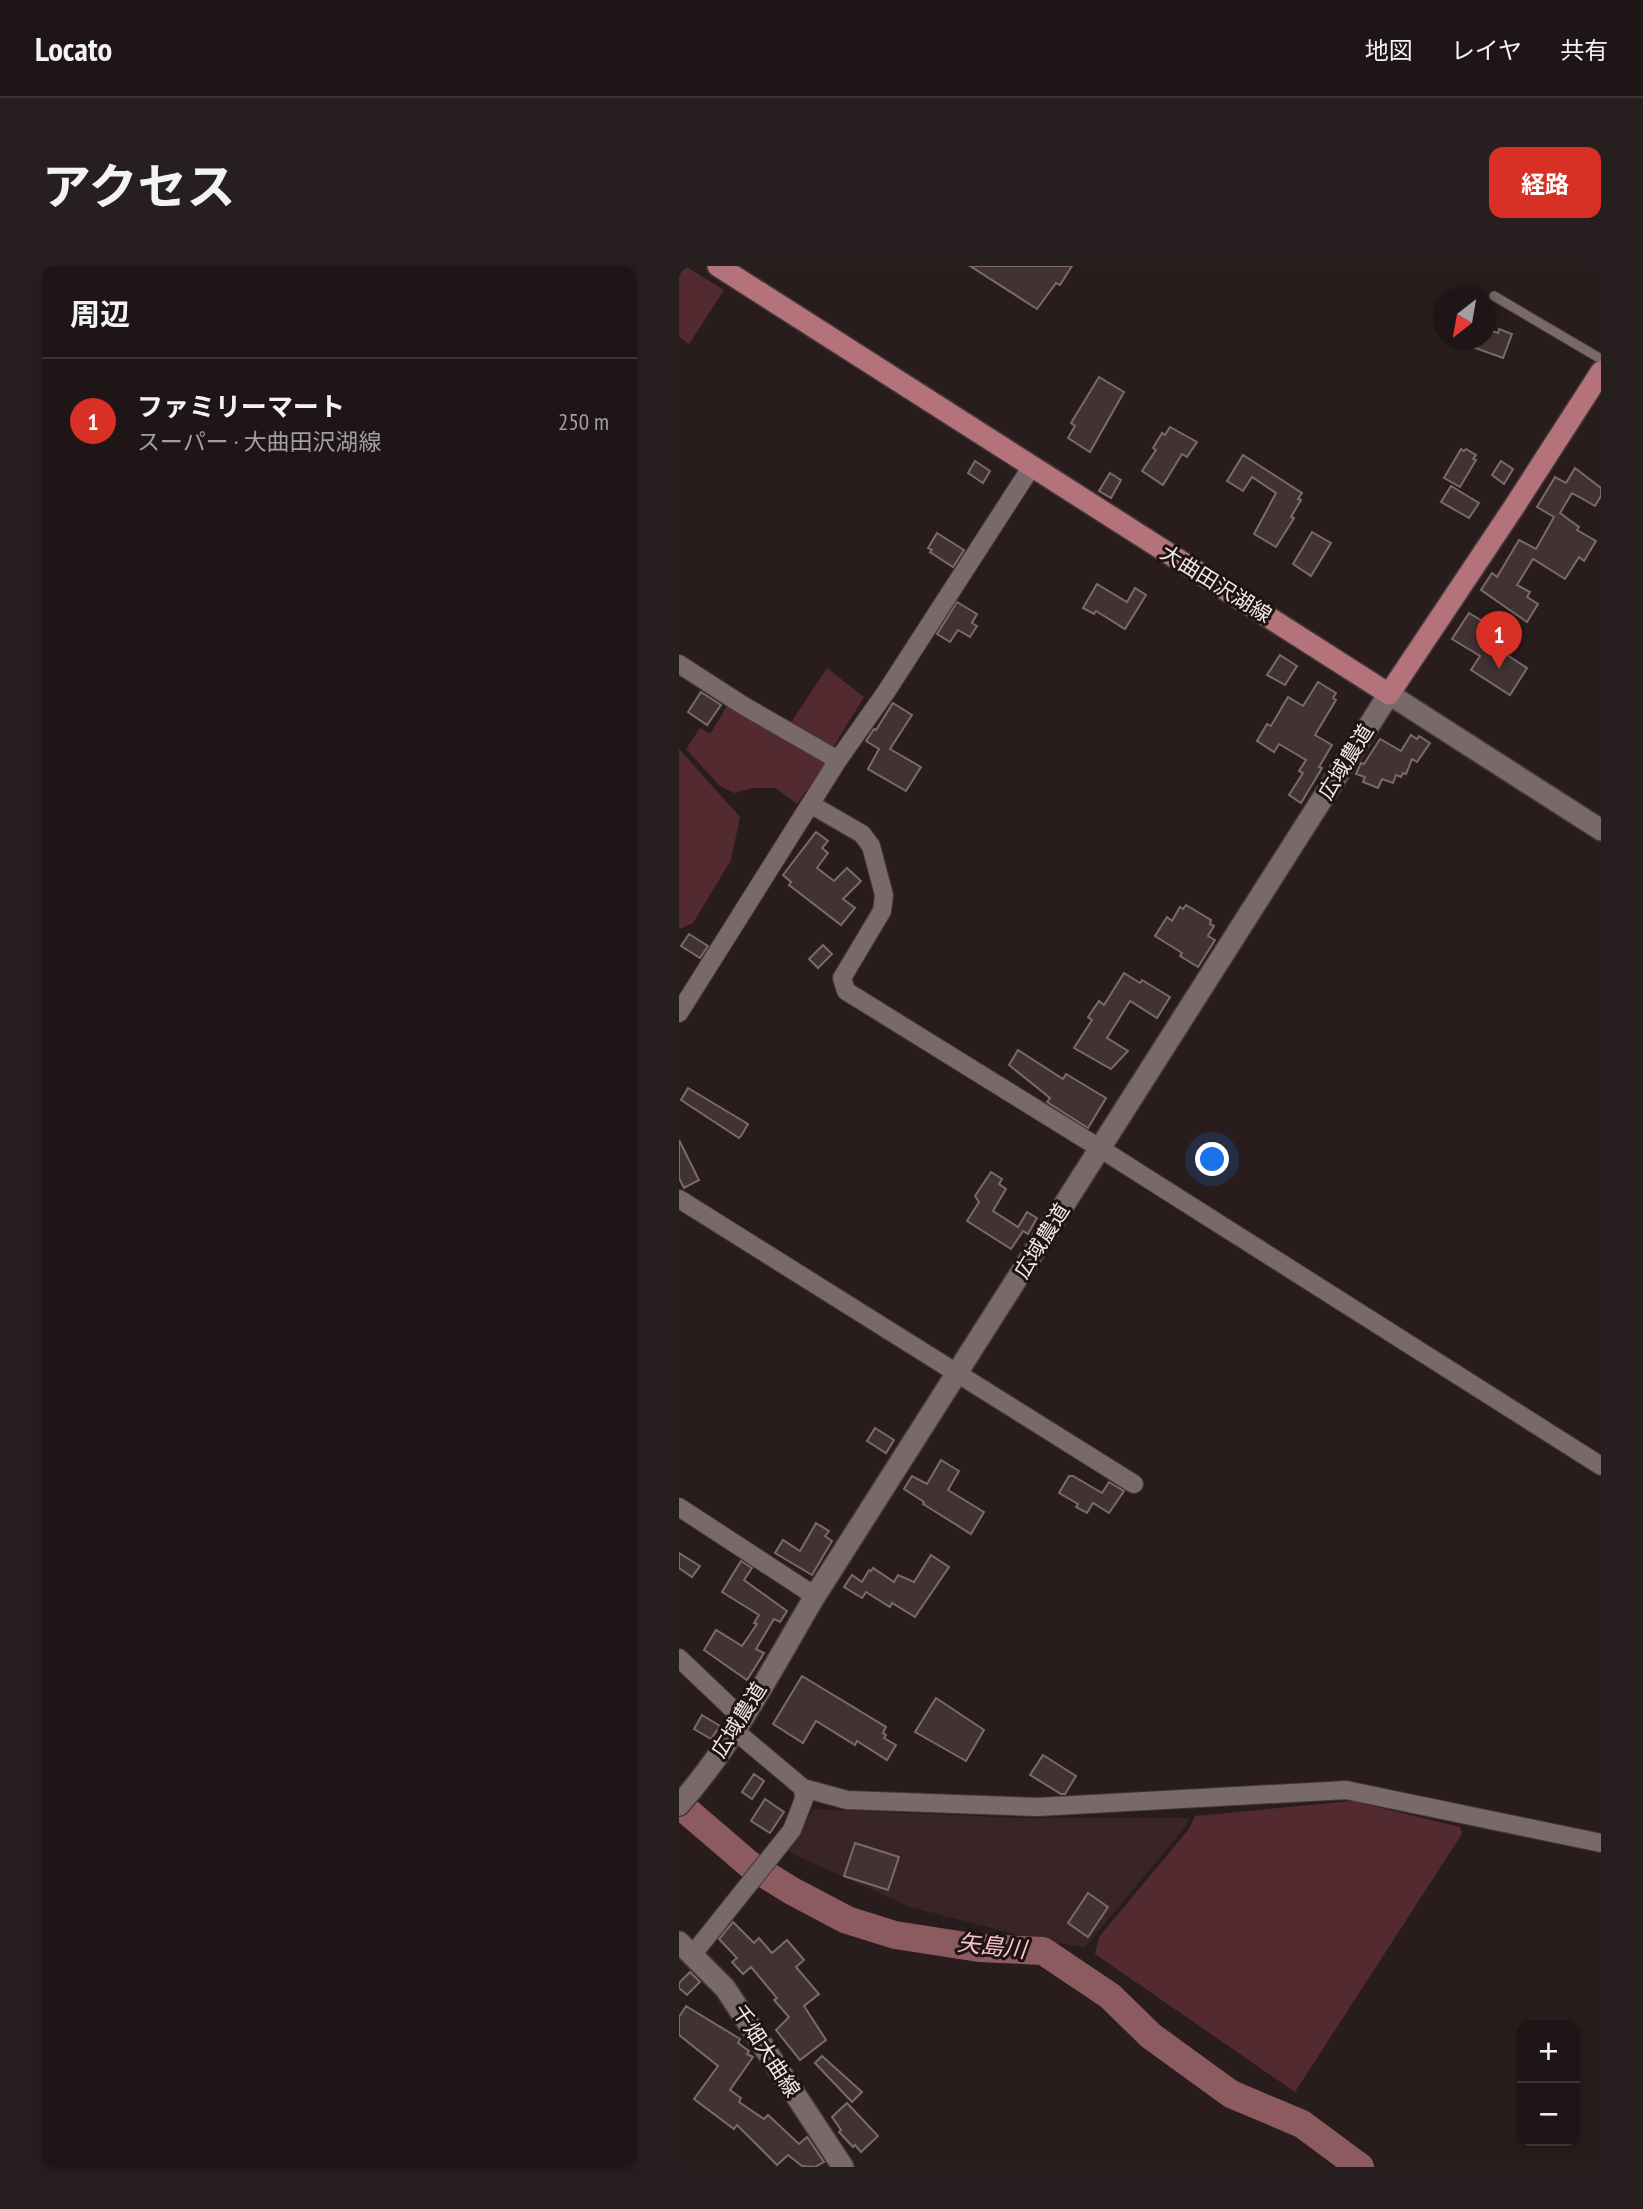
<!DOCTYPE html>
<html lang="ja">
<meta charset="utf-8">
<style>
:root{--surface:#1f1516;--page:#271e1f;--text:#f1f3f6;--muted:#a19fa1;--line:#3c3435;--accent:#d93025}
body{margin:0;font-family:"PT Sans Narrow","Noto Sans JP",sans-serif;background:var(--page);color:var(--text)}
.controls{position:absolute;right:21px;bottom:21px;display:grid;overflow:hidden;border-radius:14px;box-shadow:0 4px 10px #0003}
.controls button{width:63px;height:63px;display:grid;place-items:center;padding:0;border:0;border-bottom:2px solid var(--line);background:var(--surface);color:var(--text);font:35px sans-serif}
.compass{position:absolute;left:754px;top:21px;width:63px;height:63px;border-radius:50%;background:var(--surface);box-shadow:0 4px 10px #0003;rotate:211deg}
.you{position:absolute;left:534px;top:894px;width:24px;height:24px;margin:-18px;border:5px solid #fff;border-radius:50%;background:#1a73e8;box-shadow:0 0 0 10px #1a73e833}
.badge{display:grid;place-items:center;width:46px;height:46px;border-radius:50%;background:var(--accent);color:#fff;font-size:23px;font-weight:700}
.pin{position:absolute;translate:-50% -58px;filter:drop-shadow(0 2px 4px #0008)}
.pin::after{content:'';position:absolute;top:37px;width:24px;height:21px;background:inherit;clip-path:polygon(0 0,100% 0,50% 100%)}
.list{margin:0;padding:0;list-style:none}
h2{display:flex;justify-content:space-between;align-items:center;height:91px;margin:0;padding:0 28px;font-size:30px}
h2 small{font-size:23px;font-weight:400;color:var(--muted)}
.list li{display:grid;grid-template-columns:46px 1fr auto;gap:21px;align-items:center;box-sizing:border-box;height:126px;padding:0 28px;border-top:2px solid var(--line)}
.list b{display:block;font-size:26px;white-space:nowrap}
.list p{margin:0;font-size:23px;white-space:nowrap;color:var(--muted)}
.list em{font-size:23px;font-style:normal;color:var(--muted)}
.map{position:relative;flex:none;width:922px;height:1901px;overflow:hidden;border-radius:14px}
header{display:flex;align-items:center;gap:42px;box-sizing:border-box;height:98px;padding:0 35px;background:var(--surface);border-bottom:2px solid var(--line)}
header strong{font-size:33px}
nav{display:flex;gap:38px;margin-inline-start:auto;font-size:24px}
.intro{display:flex;align-items:center;justify-content:space-between;box-sizing:border-box;height:168px;padding:0 42px}
h1{margin:0;font-size:49px}
.button{padding:18px 32px;border-radius:14px;background:var(--accent);color:#fff;font-size:24px;font-weight:700}
main{display:flex;gap:42px;padding:0 42px}
aside{flex:1;background:var(--surface);border-radius:14px;box-shadow:0 4px 10px #0003}
.map>svg:first-child{display:block}
</style>
<header>
<strong>Locato</strong>
<nav><a>地図</a><a>レイヤ</a><a>共有</a></nav>
</header>
<div class="intro"><h1>アクセス</h1><a class="button">経路</a></div>
<main>
<aside>
<h2>周辺<small></small></h2>
<ul class="list">
<li><span class="badge">1</span><div><b>ファミリーマート</b><p>スーパー · 大曲田沢湖線</p></div><em>250 m</em></li>
</ul>
</aside>
<div class="map">
<svg width="922" height="1901" viewBox="0 0 922 1901">
<rect width="100%" height="100%" fill="#291c1d"/>
<path fill="#392527" d="M135,1543L338,1552H510L506,1561L406,1681L363,1675L231,1641L116,1589L108,1584Z"/>
<g fill="#532a2f">
<path d="M0,0H6L45,24L10,78L0,71Z"/>
<path d="M148,402L185,431L153,483L111,458Z"/>
<path d="M48,440L146,497L118,538L97,522H73L55,527L40,519L7,483L21,462L31,468Z"/>
<path d="M0,483L61,551L52,594L14,657L0,663Z"/>
<path d="M673,1535L781,1561L783,1568L616,1826L416,1688L420,1671L510,1563L516,1550Z"/>
</g>
<g fill="none" stroke-linecap="round" stroke-linejoin="round">
<path stroke="#8c5b60" stroke-width="28" d="M0,1538L71,1599L113,1625L168,1654L216,1669L300,1682L364,1685L431,1730L472,1770L552,1828L623,1858L681,1901"/>
</g>
<g fill="#413333" stroke="#7a6a6b" stroke-width="2">
<path d="M291,0H393L381,19L377,17L358,43Z"/>
<path d="M820,63L833,68L824,92L777,75V74H807L809,64L819,67Z"/>
<path d="M420,111L445,126L411,186L389,172L396,160L392,157Z"/>
<path d="M491,161L518,176L508,191L503,188L484,219L463,205L477,184L474,182L483,167L486,169Z"/>
<path d="M782,183L785,185L787,183L797,189L794,193L797,194L781,221L765,212Z"/>
<path d="M564,189L623,227L619,233L622,234L612,251L615,252L597,281L575,268L597,227L573,211L564,225L548,215Z"/>
<path d="M296,195L311,205L304,217L289,207Z"/>
<path d="M822,195L834,203L825,218L813,209Z"/>
<path d="M896,202L922,222V230L916,240L893,227L881,247L900,261L898,264L917,275L905,295L900,291L886,313L854,293L838,319L851,326L848,331L859,338L848,356L802,324L813,307L818,311L840,274L857,283L875,251L858,241L876,211L887,217Z"/>
<path d="M431,207L442,214L432,232L420,225Z"/>
<path d="M772,220L800,237L790,252L762,236Z"/>
<path d="M633,266L652,277L632,310L614,298Z"/>
<path d="M258,267L285,284L274,301L251,286L253,284L249,282Z"/>
<path d="M418,318L448,336L456,322L467,329L446,363L417,345L415,348L404,342Z"/>
<path d="M278,336L298,348L293,357L298,360L291,371L279,364L271,376L258,368Z"/>
<path d="M790,347L815,362L807,375L848,402L831,429L792,404L801,390L773,373Z"/>
<path d="M601,389L618,400L606,419L588,409Z"/>
<path d="M639,416L657,427L654,432L657,434L636,469L653,479L640,501L643,502L622,537L610,529L624,507L620,505L627,494L600,478L595,486L578,475L588,458L592,460L609,431L624,440Z"/>
<path d="M22,426L42,439L28,459L9,446Z"/>
<path d="M214,437L233,449L211,483L242,501L227,525L189,503L200,483L187,475L195,463L197,464Z"/>
<path d="M732,469L738,473L740,470L751,477L738,496L733,493L727,508L724,507L722,511L717,509L714,517L703,513L699,522L684,516L686,511L677,508L682,497L685,498L701,473L722,485Z"/>
<path d="M137,566L149,575L143,582L149,587L138,602L155,615L168,602L182,615L164,633L176,642L162,659L110,619L112,616L104,609Z"/>
<path d="M507,639L532,654L531,658L535,660L529,670L536,674L519,701L501,690L503,687L476,670L488,651L493,655L501,641L504,643Z"/>
<path d="M10,668L29,680L21,692L2,680Z"/>
<path d="M144,679L153,688L139,702L130,693Z"/>
<path d="M445,707L461,717L463,714L491,731L478,752L451,735L428,772L449,785L432,803L395,782L413,754L409,751L420,735L425,739Z"/>
<path d="M339,784L384,813L387,808L427,832L409,862L368,836L371,832L330,799Z"/>
<path d="M9,822L69,858L62,870L60,872L2,834Z"/>
<path d="M0,874L20,914L5,922L0,912Z"/>
<path d="M312,906L323,913L320,918L327,923L314,945L339,961L348,946L358,952L349,968L344,965L332,983L288,955L300,936L296,930Z"/>
<path d="M196,1162L215,1174L207,1187L188,1175Z"/>
<path d="M262,1194L280,1205L269,1224L305,1246L292,1268L244,1238L245,1236L225,1223L233,1210L248,1218Z"/>
<path d="M390,1210H394L423,1227L430,1216L445,1225L430,1247L414,1237L408,1247L397,1241L399,1238L380,1227Z"/>
<path d="M137,1257L150,1265L146,1270L153,1275L133,1309L96,1287L104,1274L121,1285Z"/>
<path d="M0,1287L21,1300L13,1311L0,1302Z"/>
<path d="M252,1289L270,1301L236,1351L213,1337L211,1341L187,1326L183,1332L165,1321L173,1309L183,1316L190,1304L192,1305L194,1302L215,1316L219,1309L235,1316Z"/>
<path d="M62,1295L73,1302L65,1314L108,1345L101,1356L95,1353L77,1383L85,1387L68,1414L25,1384L37,1364L63,1380L78,1358L75,1357L80,1349L43,1326Z"/>
<path d="M123,1410L207,1461L204,1467L207,1469L205,1472L217,1479L208,1494L178,1475L176,1479L137,1455L124,1477L94,1458Z"/>
<path d="M257,1432L305,1464L287,1495L236,1466Z"/>
<path d="M23,1449L41,1460L32,1473L15,1463Z"/>
<path d="M364,1489L397,1510L386,1528H382L351,1509Z"/>
<path d="M75,1508L85,1515L73,1533L63,1526Z"/>
<path d="M86,1533L105,1546L91,1567L72,1555Z"/>
<path d="M176,1577L220,1591L209,1624L165,1610Z"/>
<path d="M409,1627L429,1641L409,1671L389,1657Z"/>
<path d="M54,1656L75,1677L80,1672L93,1687L108,1674L125,1694L117,1701L140,1728L125,1740L147,1774L121,1794L97,1764L110,1751L95,1734L98,1732L72,1701L64,1708L53,1696L58,1692L40,1673Z"/>
<path d="M11,1706L21,1716L8,1729L0,1722V1717Z"/>
<path d="M7,1740L61,1773L59,1777L70,1785L68,1788L74,1791L51,1824L62,1832L60,1836L85,1853L89,1849L120,1878L128,1871L145,1896L136,1901L123,1900L109,1889L98,1899L58,1859L55,1863L15,1833L39,1800L0,1769V1751Z"/>
<path d="M143,1790L183,1826L173,1836L136,1797Z"/>
<path d="M168,1837L199,1870L182,1886L176,1879L174,1881L160,1866L162,1864L153,1851Z"/>
</g>
<g fill="none" stroke-linecap="round" stroke-linejoin="round">
<g stroke="#423838" stroke-width="11">
<path id="service" d="M815,30L922,93"/>
</g>
<g stroke="#423838" stroke-width="20">
<g id="minor">
<path d="M0,398L65,440L159,494"/>
<path d="M133,539L183,568L192,580L205,629L203,645L163,712L167,725L422,883L922,1200"/>
<path d="M0,747L159,494L207,426L353,200"/>
<path d="M0,933L455,1218"/>
<path d="M0,1241L136,1330"/>
<path d="M0,1392L63,1452"/>
<path d="M55,1464L124,1522L168,1534L358,1541L667,1524L922,1577"/>
<path d="M14,1688L113,1564L125,1533L124,1522"/>
</g>
</g>
<g stroke="#423838" stroke-width="24">
<path id="tertiary" d="M0,1539C55,1477 94,1401 136,1330L710,428L922,564"/>
</g>
<g stroke="#423838" stroke-width="24">
<path id="secondary" d="M0,1676L46,1722L164,1901"/>
</g>
<g stroke="#423838" stroke-width="24">
<path id="primary" d="M39,0L710,428L833,244L922,106"/>
</g>
<use href="#service" stroke="#79696a" stroke-width="9"/>
<use href="#minor" stroke="#79696a" stroke-width="18"/>
<use href="#tertiary" stroke="#79696a" stroke-width="21"/>
<use href="#secondary" stroke="#79696a" stroke-width="21"/>
<use href="#primary" stroke="#b4737a" stroke-width="21"/>
</g>
<g text-anchor="middle" stroke-width="6" stroke-linejoin="round" paint-order="stroke">
<g font-size="21" fill="#f0e7e7" stroke="#1f1314">
<text transform="translate(537 318) rotate(32)" y="7">大曲田沢湖線</text>
<text transform="translate(667 496) rotate(-58)" y="7">広域農道</text>
<text transform="translate(363 975) rotate(-58)" y="7">広域農道</text>
<text transform="translate(60 1454) rotate(-58)" y="7">広域農道</text>
<text transform="translate(87 1785) rotate(57)" y="7">千畑大曲線</text>
</g>
<g font-size="23" font-style="italic" fill="#f7c5c9" stroke="#1f1314">
<text transform="translate(313 1680) rotate(6)" y="8">矢島川</text>
</g>
</g>
</svg>
<div class="controls">
<button>+</button>
<button>−</button>
</div>
<svg class="compass" viewBox="-18 -18 36 36"><path d="M0-13l5 13h-10z" fill="#e53935"/><path d="M0 13l5-13h-10z" fill="#a19fa1"/></svg>
<div class="you"></div>
<div class="pin badge" style="left:820px;top:403px">1</div>
</div>
</main>
